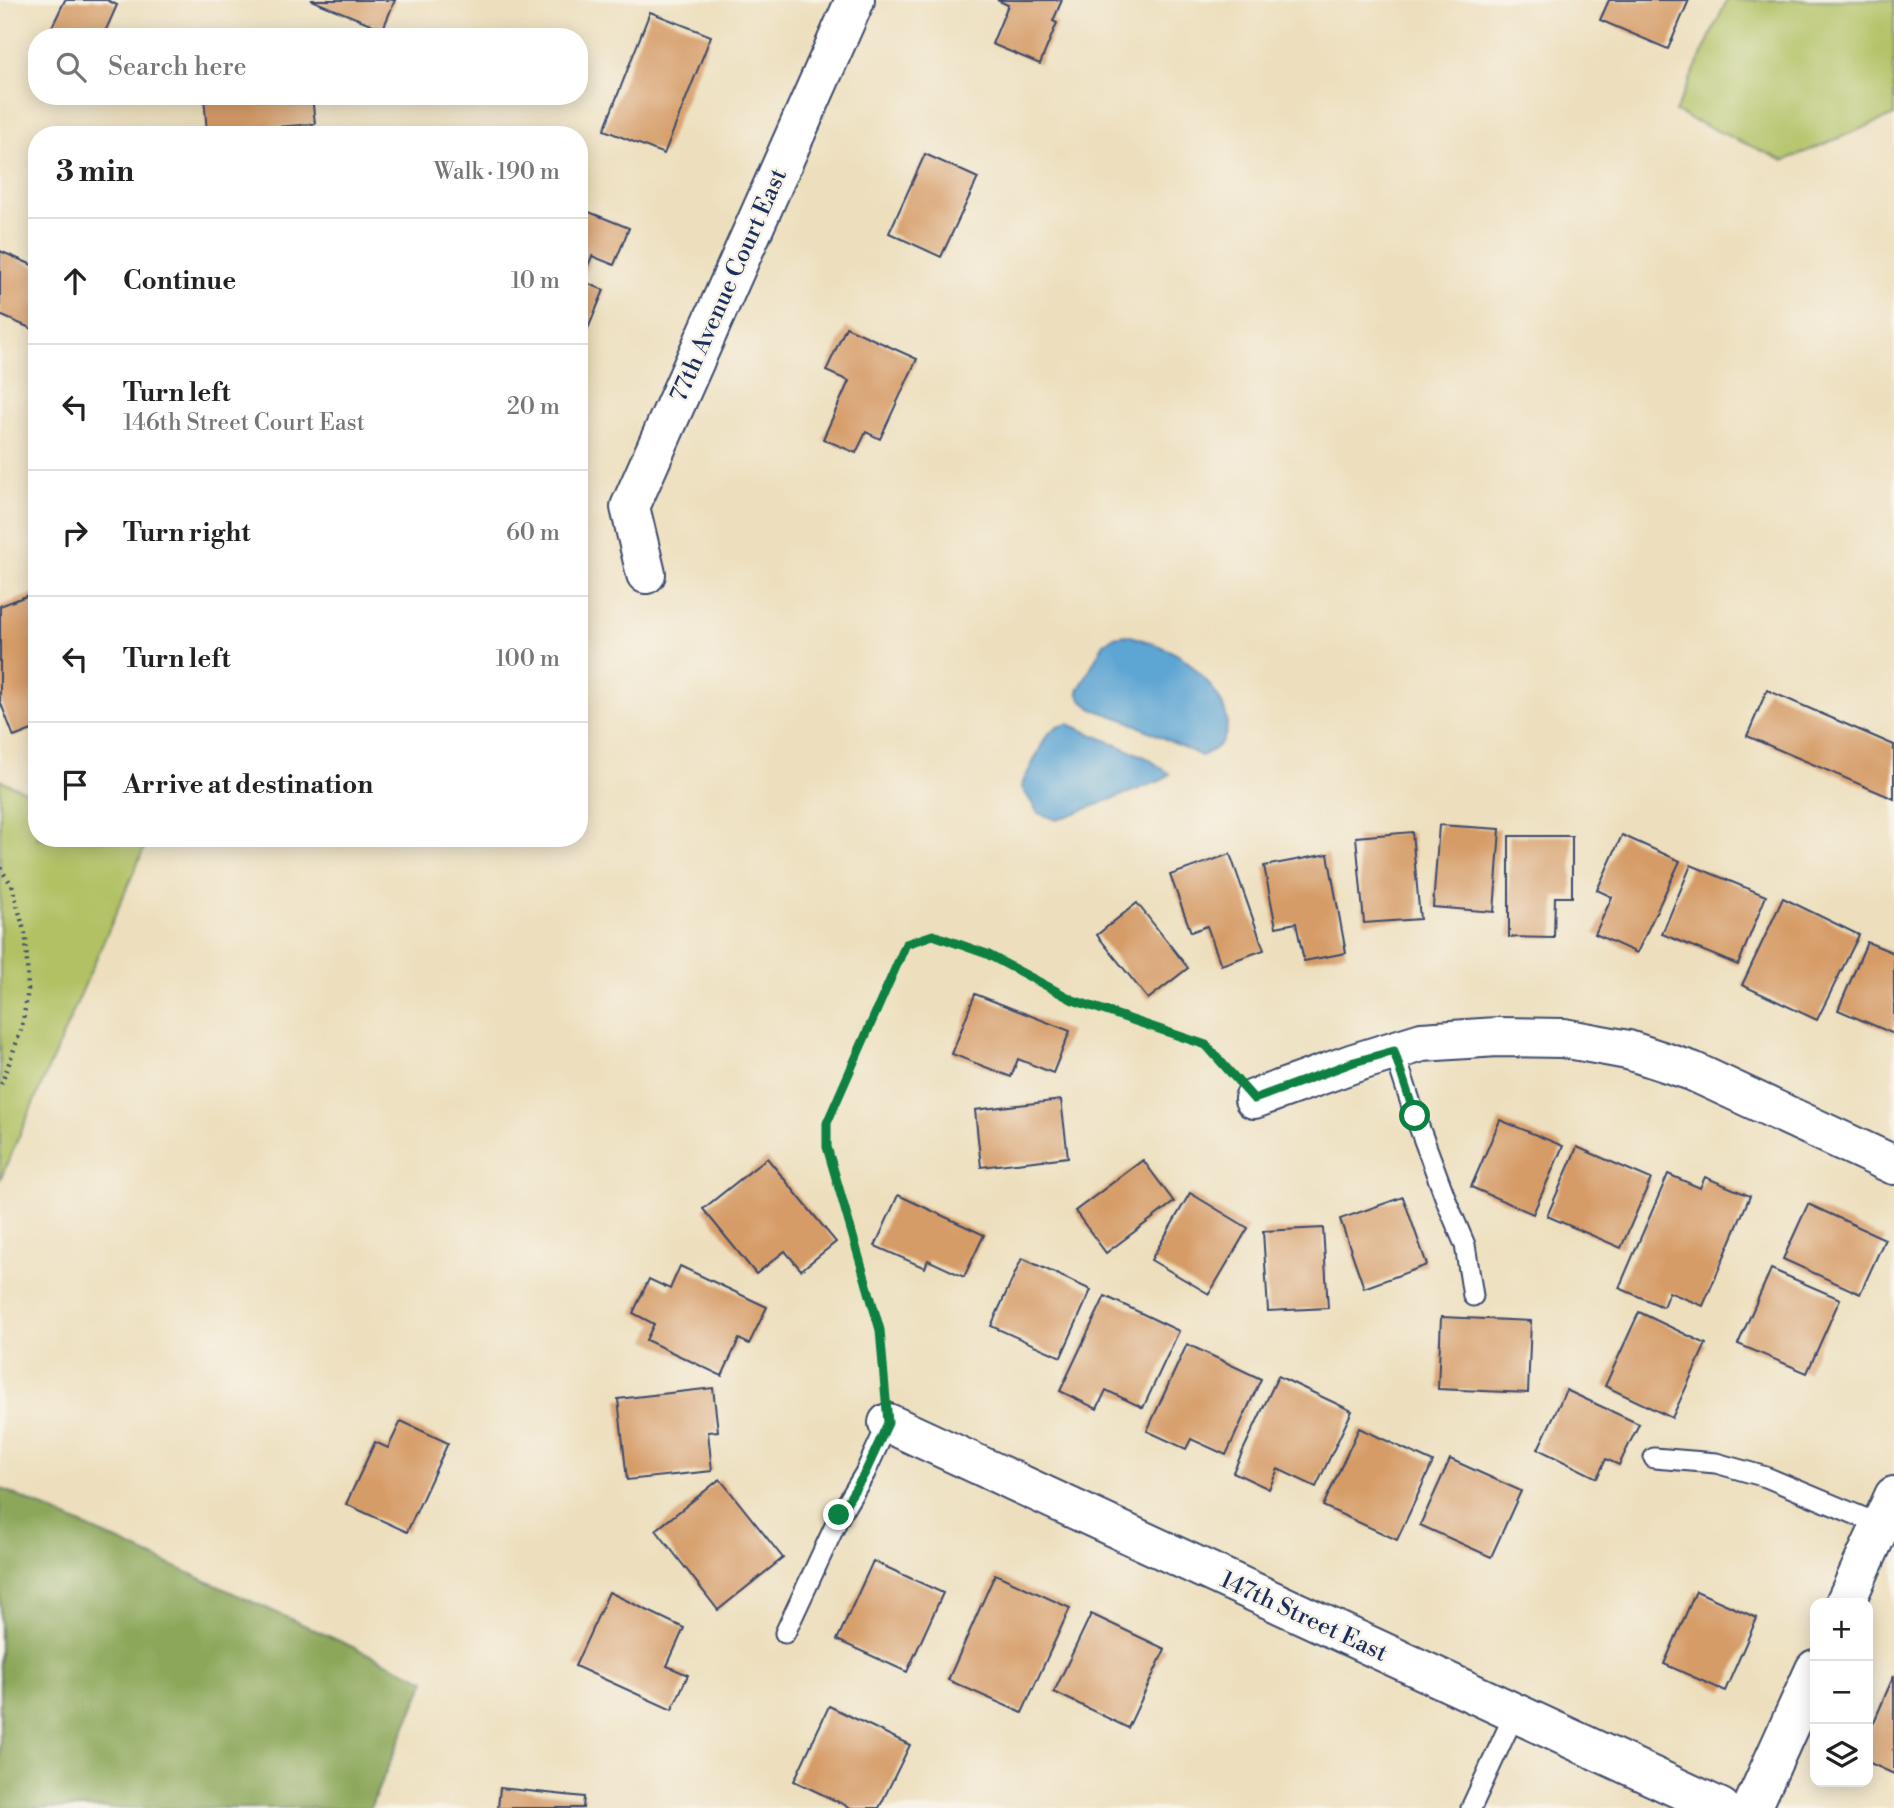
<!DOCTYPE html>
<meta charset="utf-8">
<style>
:root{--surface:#fff;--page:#f2f2f2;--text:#222;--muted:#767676;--line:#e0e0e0}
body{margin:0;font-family:"Libre Bodoni",serif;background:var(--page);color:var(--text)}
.controls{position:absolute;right:21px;bottom:21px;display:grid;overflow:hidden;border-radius:14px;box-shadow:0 4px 18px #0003}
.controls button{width:63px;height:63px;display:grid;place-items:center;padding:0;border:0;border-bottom:2px solid var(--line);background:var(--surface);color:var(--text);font:35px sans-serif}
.stop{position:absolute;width:21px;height:21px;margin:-16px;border:5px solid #0b8043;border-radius:50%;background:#fff}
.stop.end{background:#0b8043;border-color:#fff;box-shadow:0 2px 7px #0008}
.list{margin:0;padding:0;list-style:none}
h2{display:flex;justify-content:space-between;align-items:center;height:91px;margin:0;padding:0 28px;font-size:30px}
h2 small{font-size:23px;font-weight:400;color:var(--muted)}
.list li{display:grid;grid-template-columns:46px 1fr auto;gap:21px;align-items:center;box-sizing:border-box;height:126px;padding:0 28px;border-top:2px solid var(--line)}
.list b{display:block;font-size:26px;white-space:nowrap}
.list p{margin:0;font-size:23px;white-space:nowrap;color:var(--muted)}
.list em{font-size:23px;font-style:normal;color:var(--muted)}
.icon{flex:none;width:38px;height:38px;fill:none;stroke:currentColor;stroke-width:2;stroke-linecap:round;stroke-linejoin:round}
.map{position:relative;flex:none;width:1894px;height:1808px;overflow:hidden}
.search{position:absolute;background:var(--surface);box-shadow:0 4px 18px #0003;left:28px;top:28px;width:560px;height:77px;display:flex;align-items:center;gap:18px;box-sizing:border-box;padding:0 24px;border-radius:28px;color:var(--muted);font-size:26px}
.panel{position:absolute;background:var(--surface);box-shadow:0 4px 18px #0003;left:28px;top:126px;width:560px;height:721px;border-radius:28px}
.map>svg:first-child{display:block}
</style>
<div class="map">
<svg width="1894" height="1808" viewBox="0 0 1894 1808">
<rect width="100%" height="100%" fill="#f7f3e8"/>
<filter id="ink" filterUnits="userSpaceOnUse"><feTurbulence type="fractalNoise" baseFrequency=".0143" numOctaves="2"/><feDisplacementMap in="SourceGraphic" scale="14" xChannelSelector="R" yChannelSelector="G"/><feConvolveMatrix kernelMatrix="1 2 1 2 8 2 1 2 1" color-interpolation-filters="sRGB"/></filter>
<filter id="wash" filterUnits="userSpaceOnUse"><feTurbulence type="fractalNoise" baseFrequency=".00686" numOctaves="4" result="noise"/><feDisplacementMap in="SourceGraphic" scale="28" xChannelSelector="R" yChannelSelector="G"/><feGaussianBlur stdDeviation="1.57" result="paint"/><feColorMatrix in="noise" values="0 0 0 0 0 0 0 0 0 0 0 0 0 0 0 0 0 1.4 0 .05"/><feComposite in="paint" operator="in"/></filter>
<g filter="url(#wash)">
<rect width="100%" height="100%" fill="#eddfbd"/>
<g fill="#b1c164" stroke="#667861" stroke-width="2">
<path d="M1727,0H1894V115L1784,161L1675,112Z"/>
<path d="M0,780L37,796V838H133L146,844L0,1180Z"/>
</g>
<path fill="#8ca75a" stroke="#546b5c" stroke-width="2" d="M0,1488L426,1680L370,1808H0Z"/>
<g fill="#5da5d3" stroke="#3c6a98" stroke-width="2">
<path d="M1127,635C1147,641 1166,647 1183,658C1189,662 1194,668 1199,673C1224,698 1246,738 1201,756L1128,721L1093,709L1081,700L1078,691L1104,643L1114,637Z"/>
<path d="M1068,724L1147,758L1170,774L1162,780L1057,820L1038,813L1021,786L1047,735L1057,727Z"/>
</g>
<g id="blocks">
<g fill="#d69c67">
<path d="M65,0H107L117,5L105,32L115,37H47Z"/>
<path d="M311,0H395L383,29Z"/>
<path d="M997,0H1062L1053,21L1057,23L1040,64L992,44L1008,5Z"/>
<path d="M1609,0H1689L1668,49L1600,20Z"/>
<path d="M650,12L711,36L664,154L604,130Z"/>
<path d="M204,96H312L315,124L207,132Z"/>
<path d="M925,154L978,178L941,257L889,233Z"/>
<path d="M579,208L629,228L614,265L592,256L582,281L604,290L582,343L579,342Z"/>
<path d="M0,251L37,267V331L0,315Z"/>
<path d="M846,327L917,359L880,439L866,432L856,453L823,439L849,381L826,371Z"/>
<path d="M37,592V728L14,737L0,701V606Z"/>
<path d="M1767,690L1894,745V799L1747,736Z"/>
<path d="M1439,825L1500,829L1494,912L1433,907Z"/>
<path d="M1412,832L1420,919L1364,923L1356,837Z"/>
<path d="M1622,835L1680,861L1637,953L1595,934L1612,897L1597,890Z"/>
<path d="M1509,836H1572V897H1555L1554,938L1509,937Z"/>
<path d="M1230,854L1264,950L1221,965L1207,926L1191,932L1170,875Z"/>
<path d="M1328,854L1346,953L1304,961L1296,923L1276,927L1264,866Z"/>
<path d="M1691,865L1766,896L1738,965L1662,934Z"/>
<path d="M1783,898L1859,935L1817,1020L1742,985Z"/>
<path d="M1137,903L1188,968L1148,999L1097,935Z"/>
<path d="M1867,942L1894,953V1034L1838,1010Z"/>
<path d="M975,994L1070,1031L1053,1073L1018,1059L1011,1077L952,1054Z"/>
<path d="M1061,1100L1068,1157L981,1167L975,1110Z"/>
<path d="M1500,1120L1563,1146L1533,1214L1471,1187Z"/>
<path d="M1577,1147L1651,1179L1621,1248L1547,1216Z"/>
<path d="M767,1158L836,1242L801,1270L785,1251L756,1274L703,1209Z"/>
<path d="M1143,1160L1174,1202L1106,1253L1075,1211Z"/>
<path d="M1668,1174L1700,1188L1705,1177L1750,1196L1703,1306L1669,1292L1663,1307L1619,1288Z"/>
<path d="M1190,1193L1248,1228L1209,1294L1151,1260Z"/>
<path d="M898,1195L984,1235L964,1277L928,1260L925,1268L875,1246Z"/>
<path d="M1403,1197L1427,1265L1364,1288L1340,1219Z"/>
<path d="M1808,1204L1885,1239L1860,1294L1783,1259Z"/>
<path d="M1323,1228L1328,1308L1268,1311L1263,1231Z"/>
<path d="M1022,1258L1091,1290L1061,1357L991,1326Z"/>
<path d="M680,1266L767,1307L749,1344L739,1339L722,1376L646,1340L654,1324L633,1313L649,1279L670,1289Z"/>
<path d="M1771,1269L1840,1299L1807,1373L1738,1344Z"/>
<path d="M1105,1296L1179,1331L1143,1408L1106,1390L1097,1409L1060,1391Z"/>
<path d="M1639,1312L1706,1344L1672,1418L1605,1386Z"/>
<path d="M1441,1317L1531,1321L1528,1393L1438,1389Z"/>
<path d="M1187,1344L1261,1379L1226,1455L1191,1439L1186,1449L1147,1431Z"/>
<path d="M1278,1376L1352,1411L1316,1487L1278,1469L1269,1489L1233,1472Z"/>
<path d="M713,1388L718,1431L708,1432L712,1471L627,1480L618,1399Z"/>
<path d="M1566,1390L1639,1424L1619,1465L1606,1459L1597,1478L1538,1449Z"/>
<path d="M401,1421L448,1443L407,1532L346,1504L375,1442L388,1448Z"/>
<path d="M1359,1428L1433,1462L1397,1540L1323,1506Z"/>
<path d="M1450,1459L1521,1491L1491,1557L1420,1525Z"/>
<path d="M720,1479L783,1558L718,1610L656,1530Z"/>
<path d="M873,1561L943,1593L907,1672L837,1640Z"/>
<path d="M995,1574L1070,1608L1022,1713L948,1680Z"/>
<path d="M1696,1591L1757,1618L1725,1691L1664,1664Z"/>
<path d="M609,1592L684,1628L667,1666L688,1675L672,1710L575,1666Z"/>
<path d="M1091,1614L1165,1649L1128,1728L1054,1692Z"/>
<path d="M1894,1675V1774L1868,1762V1736Z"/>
<path d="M829,1706L910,1745L879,1808H851L794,1781Z"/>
<path d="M500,1788L584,1797L583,1808H498Z"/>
</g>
</g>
</g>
<g filter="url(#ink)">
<use href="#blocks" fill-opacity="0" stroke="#3a496c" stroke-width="2"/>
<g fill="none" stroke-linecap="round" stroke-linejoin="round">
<g stroke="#3a496c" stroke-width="23">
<g id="lane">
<path d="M1394,1051L1415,1116L1448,1205L1465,1245L1473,1296"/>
<path d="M1654,1458L1716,1463L1766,1477L1881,1525"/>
<path d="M785,1633L840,1515L865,1473L888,1423"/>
<path d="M1471,1808L1515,1713"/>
</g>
</g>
<g stroke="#3a496c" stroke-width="42">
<g id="street">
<path d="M646,574L630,507L855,0"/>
<path d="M1254,1099L1354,1063L1422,1042L1497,1037L1563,1038L1628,1050L1692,1071L1894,1165"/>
<path d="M888,1423L1721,1808"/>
<path d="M1845,1603L1894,1496"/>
<path d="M1752,1808L1815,1669"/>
</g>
</g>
<g stroke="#3a496c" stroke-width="4.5" stroke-dasharray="2 5" stroke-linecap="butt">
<path d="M0,868L12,885L26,938L28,990L22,1027L0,1088"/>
<path d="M884,1384L880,1330L827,1147V1123L906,945L933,935L987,954L1073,1000L1206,1045L1228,1070"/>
</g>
<use href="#lane" stroke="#fff" stroke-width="19"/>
<use href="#street" stroke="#fff" stroke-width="38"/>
</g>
</g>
<g fill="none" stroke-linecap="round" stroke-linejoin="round" filter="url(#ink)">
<path stroke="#0b8043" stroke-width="9" d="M839,1515L865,1473L888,1423L880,1330L827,1147V1123L906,944L933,935L987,954L1073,1000L1206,1045L1254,1099L1354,1062L1394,1051L1415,1116"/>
</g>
<g text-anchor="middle" stroke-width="5" stroke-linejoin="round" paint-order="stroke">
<g font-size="24" fill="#1b2f5e" stroke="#f7f3e8">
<text transform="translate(728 285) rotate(-66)" y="8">77th Avenue Court East</text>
<text transform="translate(1304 1616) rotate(25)" y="8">147th Street East</text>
</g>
</g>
</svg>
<div class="controls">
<button>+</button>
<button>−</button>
<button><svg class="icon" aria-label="layers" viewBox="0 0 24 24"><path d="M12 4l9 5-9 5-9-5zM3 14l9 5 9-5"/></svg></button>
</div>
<div class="stop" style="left:1415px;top:1116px"></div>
<div class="stop end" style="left:839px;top:1515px"></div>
<div class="search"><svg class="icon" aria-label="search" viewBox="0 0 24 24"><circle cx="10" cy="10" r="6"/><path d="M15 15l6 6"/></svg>Search here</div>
<section class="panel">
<h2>3 min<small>Walk · 190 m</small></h2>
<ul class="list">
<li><svg class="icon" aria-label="ahead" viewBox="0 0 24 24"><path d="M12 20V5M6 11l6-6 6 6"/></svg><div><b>Continue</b></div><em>10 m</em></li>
<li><svg class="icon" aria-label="left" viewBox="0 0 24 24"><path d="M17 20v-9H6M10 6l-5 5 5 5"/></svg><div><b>Turn left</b><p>146th Street Court East</p></div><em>20 m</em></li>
<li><svg class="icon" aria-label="right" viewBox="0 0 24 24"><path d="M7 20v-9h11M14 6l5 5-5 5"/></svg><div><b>Turn right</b></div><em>60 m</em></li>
<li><svg class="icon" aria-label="left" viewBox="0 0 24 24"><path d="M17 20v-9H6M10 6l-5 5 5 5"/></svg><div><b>Turn left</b></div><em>100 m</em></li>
<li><svg class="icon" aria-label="arrive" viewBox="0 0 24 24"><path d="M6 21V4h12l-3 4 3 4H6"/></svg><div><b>Arrive at destination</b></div></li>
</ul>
</section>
</div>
